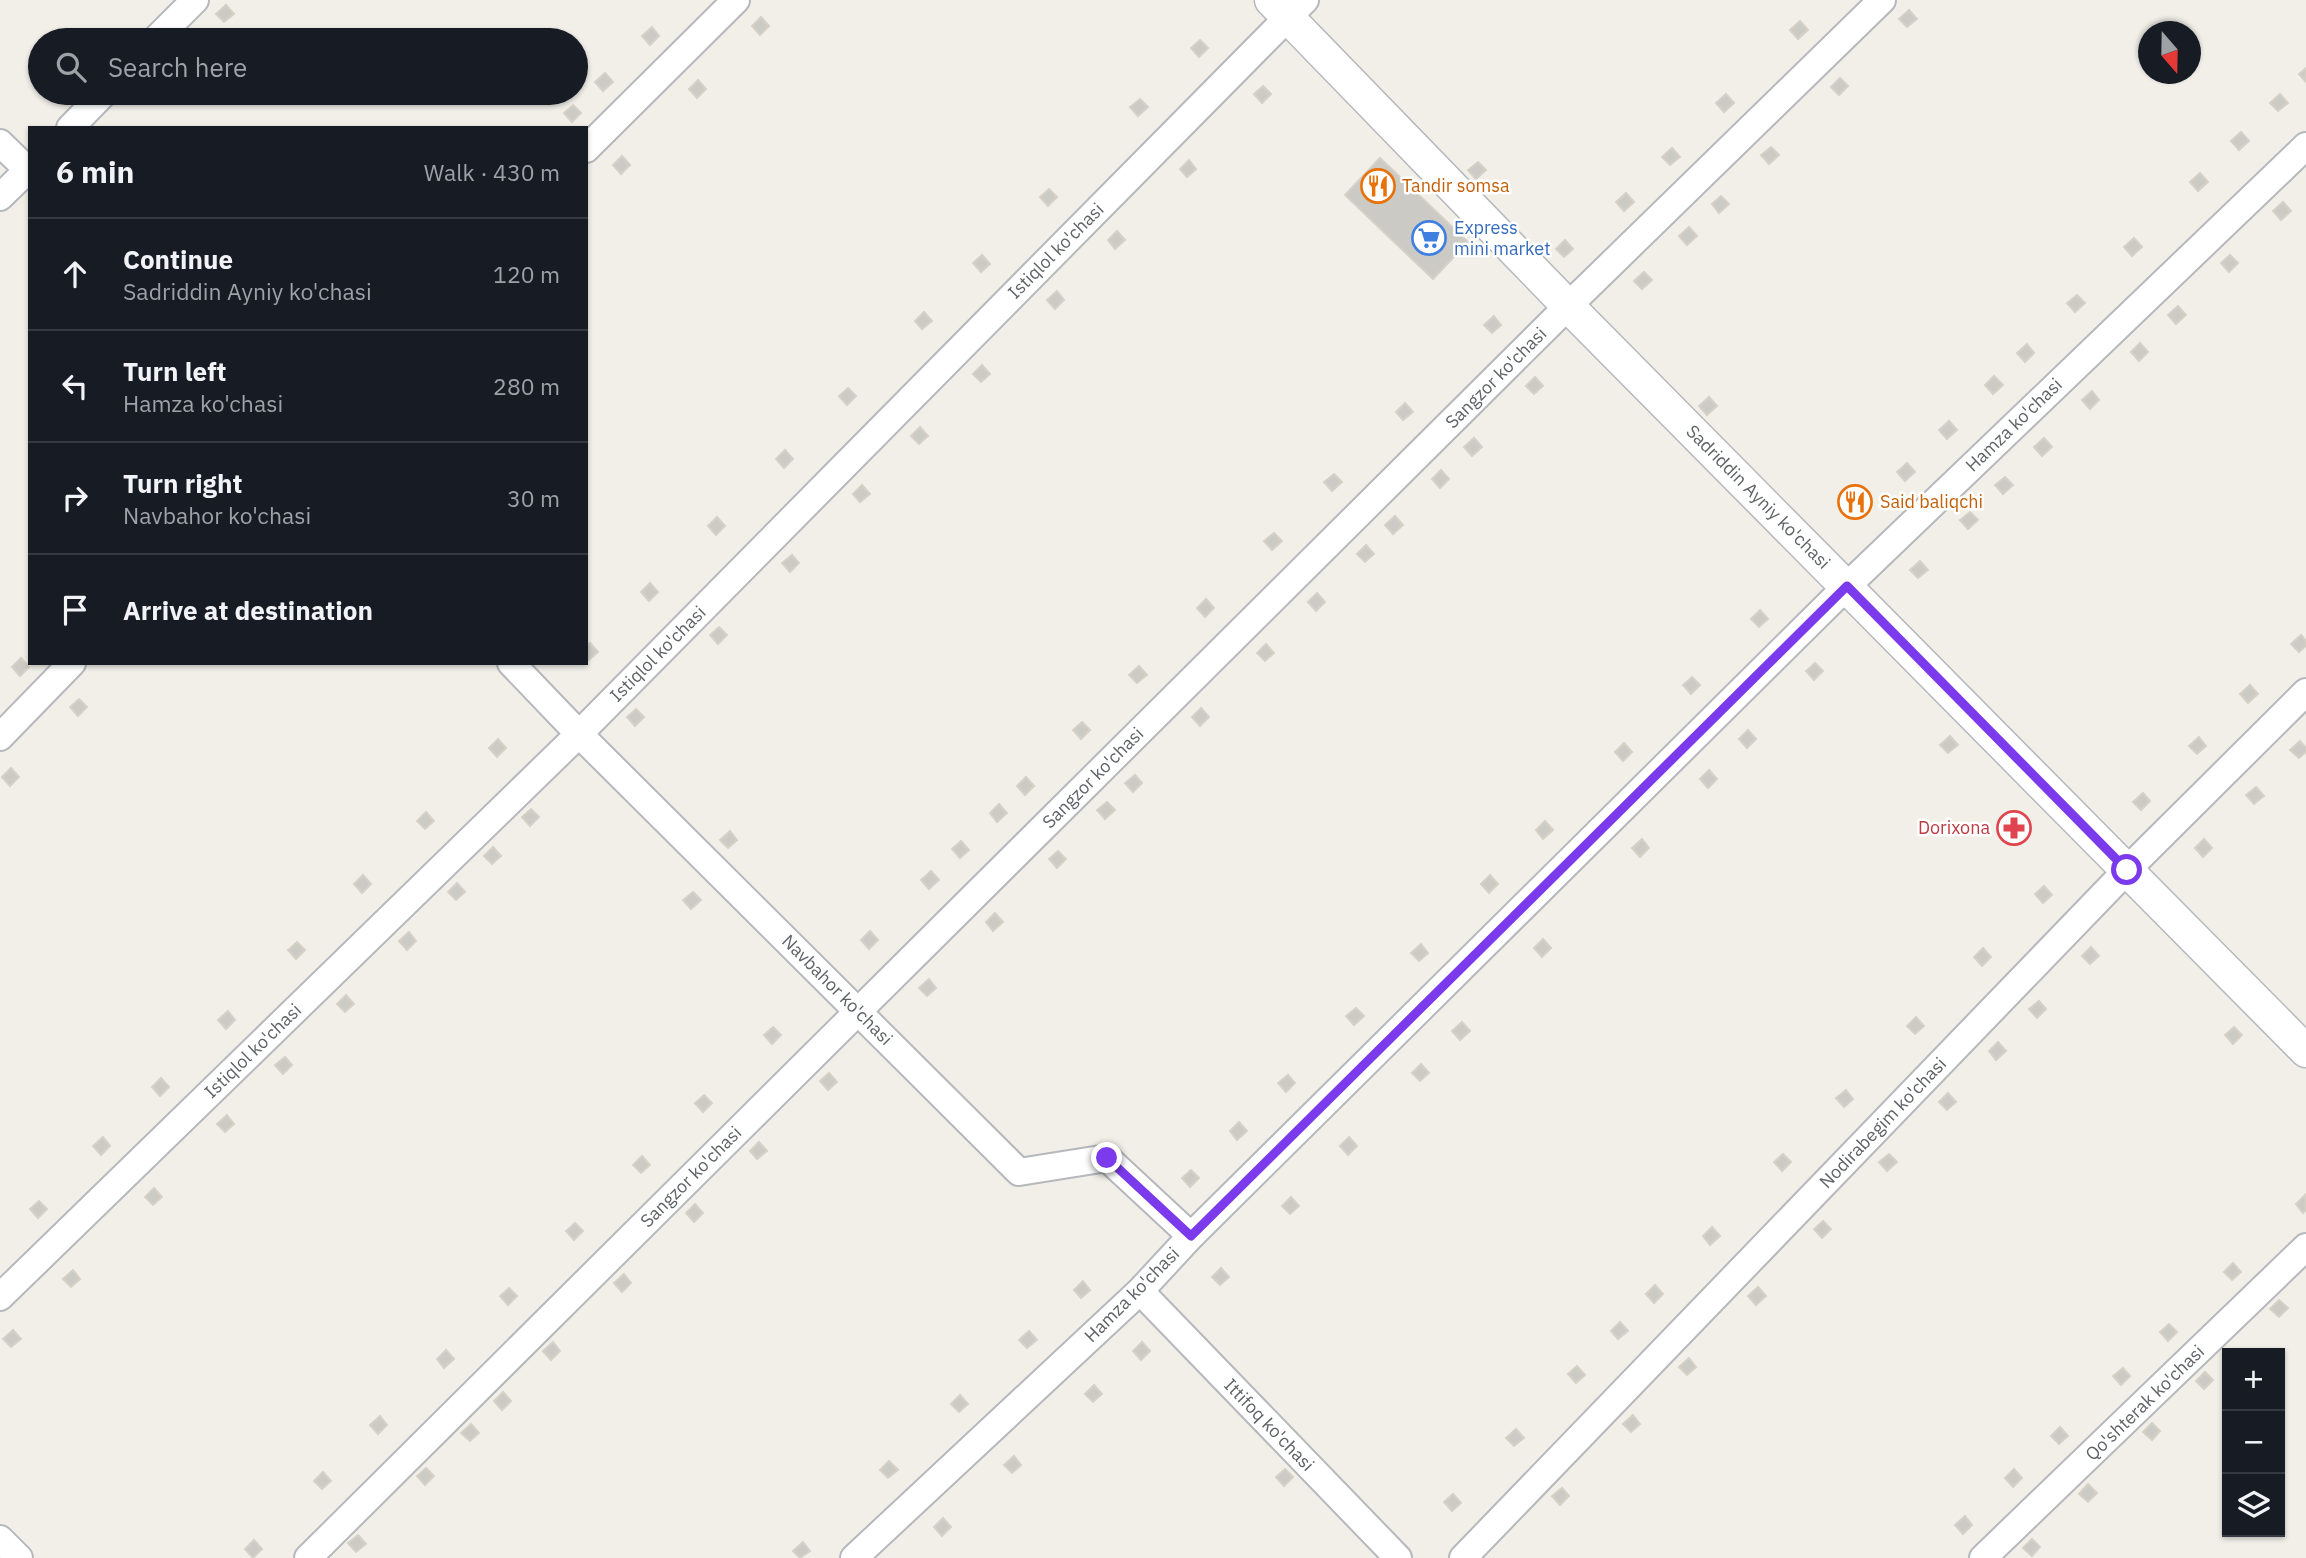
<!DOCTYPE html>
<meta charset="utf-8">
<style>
:root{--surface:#171b24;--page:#242831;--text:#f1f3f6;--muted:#9ea1a6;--line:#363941}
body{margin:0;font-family:"IBM Plex Sans",sans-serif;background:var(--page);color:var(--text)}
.controls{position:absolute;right:21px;bottom:21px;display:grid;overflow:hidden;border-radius:0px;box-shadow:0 2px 5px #0004}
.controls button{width:63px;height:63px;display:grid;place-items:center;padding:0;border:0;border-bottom:2px solid var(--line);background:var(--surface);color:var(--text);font:35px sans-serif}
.compass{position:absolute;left:2138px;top:21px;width:63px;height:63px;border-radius:50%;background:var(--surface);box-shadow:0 2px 5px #0004;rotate:160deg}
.stop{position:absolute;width:21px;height:21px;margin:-16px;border:5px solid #7c3aed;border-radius:50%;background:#fff}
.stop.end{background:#7c3aed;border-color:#fff;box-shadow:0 2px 7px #0008}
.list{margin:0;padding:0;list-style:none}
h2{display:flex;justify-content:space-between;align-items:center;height:91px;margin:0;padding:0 28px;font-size:30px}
h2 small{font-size:23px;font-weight:400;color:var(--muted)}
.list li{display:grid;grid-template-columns:46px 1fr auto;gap:21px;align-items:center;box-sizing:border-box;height:112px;padding:0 28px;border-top:2px solid var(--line)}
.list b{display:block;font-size:26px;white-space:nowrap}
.list p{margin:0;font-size:23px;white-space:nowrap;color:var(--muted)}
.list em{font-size:23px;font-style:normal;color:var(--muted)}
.icon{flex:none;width:38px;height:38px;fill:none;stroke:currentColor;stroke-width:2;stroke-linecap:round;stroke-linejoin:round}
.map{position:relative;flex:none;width:2306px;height:1558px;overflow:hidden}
.search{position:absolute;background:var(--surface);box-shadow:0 2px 5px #0004;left:28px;top:28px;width:560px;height:77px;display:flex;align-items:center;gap:18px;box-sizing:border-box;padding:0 24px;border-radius:38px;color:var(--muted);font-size:26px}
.panel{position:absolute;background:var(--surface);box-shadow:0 2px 5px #0004;left:28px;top:126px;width:560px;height:539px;border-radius:0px}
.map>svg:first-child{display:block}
</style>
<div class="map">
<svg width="2306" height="1558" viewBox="0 0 2306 1558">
<rect width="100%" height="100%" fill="#f1efe8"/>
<g fill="#cccac5" stroke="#d6d1c6" stroke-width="2">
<path d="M226,5L234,14L224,22L216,14Z"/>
<path d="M1909,10L1917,19L1907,27L1899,19Z"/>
<path d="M761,17L769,26L760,35L752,26Z"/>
<path d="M1800,21L1808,30L1798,39L1790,30Z"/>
<path d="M652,27L659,36L650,45L642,36Z"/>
<path d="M1200,40L1208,48L1199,57L1191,48Z"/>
<path d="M2306,68V82L2299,74Z"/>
<path d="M605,73L613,82L603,91L595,82Z"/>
<path d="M1840,78L1848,86L1839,95L1831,87Z"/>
<path d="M698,80L706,89L697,98L689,89Z"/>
<path d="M1263,86L1271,94L1262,103L1254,94Z"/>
<path d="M1726,94L1734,103L1724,112L1716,103Z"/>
<path d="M2280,94L2288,103L2278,111L2270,103Z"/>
<path d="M1140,99L1148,107L1138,116L1130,107Z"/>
<path d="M573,105L581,113L572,122L564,113Z"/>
<path d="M2241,132L2249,141L2239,150L2231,141Z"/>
<path d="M1771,147L1779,155L1769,164L1761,155Z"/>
<path d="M1672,148L1680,157L1670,165L1662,157Z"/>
<path d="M622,156L630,165L621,174L613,165Z"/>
<path d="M1380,158L1468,242L1433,279L1345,195Z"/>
<path d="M1189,160L1196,169L1187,177L1180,169Z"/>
<path d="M1478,162L1486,170L1476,179L1468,170Z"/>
<path d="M2200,173L2208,182L2198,191L2190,182Z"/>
<path d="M1049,189L1057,197L1048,206L1040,197Z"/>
<path d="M1626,193L1634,202L1624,211L1616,202Z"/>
<path d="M1721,196L1729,204L1719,213L1712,204Z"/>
<path d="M2283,202L2291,211L2281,220L2273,211Z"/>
<path d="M1689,227L1697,236L1687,245L1679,236Z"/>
<path d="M1117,231L1125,240L1115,249L1108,240Z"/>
<path d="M2134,238L2142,247L2132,256L2124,247Z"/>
<path d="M1565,240L1573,249L1564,257L1556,249Z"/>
<path d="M982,255L990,264L981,272L973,263Z"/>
<path d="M2230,255L2238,263L2229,272L2221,263Z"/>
<path d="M1644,272L1652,280L1642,289L1634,281Z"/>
<path d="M1057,291L1064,300L1055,309L1047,300Z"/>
<path d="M2077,295L2085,303L2075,312L2067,303Z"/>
<path d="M2178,306L2186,315L2176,324L2168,315Z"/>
<path d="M924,312L932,321L922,329L915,321Z"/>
<path d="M1494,316L1501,325L1492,333L1484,325Z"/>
<path d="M2140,343L2148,352L2139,361L2131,352Z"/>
<path d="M2027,344L2034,353L2025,362L2017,353Z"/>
<path d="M982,365L990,374L981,382L973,374Z"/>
<path d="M1994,376L2003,385L1993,394L1985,385Z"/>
<path d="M1535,377L1543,386L1534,394L1526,386Z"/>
<path d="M848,388L856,396L847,405L839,396Z"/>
<path d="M2092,391L2099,400L2090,409L2082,400Z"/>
<path d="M1709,397L1717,406L1707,415L1699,406Z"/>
<path d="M1405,403L1413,412L1403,420L1396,412Z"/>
<path d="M1949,421L1957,430L1947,439L1939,430Z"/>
<path d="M920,427L928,436L919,444L911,436Z"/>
<path d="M1474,438L1482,447L1472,456L1464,447Z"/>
<path d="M2044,438L2052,447L2042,456L2034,447Z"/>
<path d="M785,450L793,459L784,468L776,459Z"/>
<path d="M1907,463L1915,472L1905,481L1897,472Z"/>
<path d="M1441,470L1449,479L1440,488L1432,479Z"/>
<path d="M1334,474L1342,482L1332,491L1324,482Z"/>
<path d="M2005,477L2013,485L2003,494L1995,485Z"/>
<path d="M862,485L870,494L860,502L853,494Z"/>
<path d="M1970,512L1978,520L1968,529L1960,520Z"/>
<path d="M1395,516L1403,525L1393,534L1385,525Z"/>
<path d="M717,517L725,526L716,535L708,526Z"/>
<path d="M1274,533L1282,541L1272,550L1264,541Z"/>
<path d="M1366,545L1374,554L1365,562L1357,554Z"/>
<path d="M792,555L799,563L790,572L782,563Z"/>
<path d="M1920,561L1928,570L1918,578L1910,570Z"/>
<path d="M650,583L658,592L649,601L641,592Z"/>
<path d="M1317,593L1325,602L1316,611L1308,602Z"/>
<path d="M1206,599L1214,608L1205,617L1197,608Z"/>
<path d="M1760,610L1768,619L1759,627L1751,619Z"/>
<path d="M719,627L727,635L718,644L710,635Z"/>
<path d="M2301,635L2306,641V646L2299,652L2291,644Z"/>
<path d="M590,643L598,652L589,660L586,658V647Z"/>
<path d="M1266,644L1274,653L1265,661L1257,653Z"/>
<path d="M21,658L29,667L20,676L12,667Z"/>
<path d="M1815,663L1823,671L1814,680L1806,671Z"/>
<path d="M1139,666L1147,675L1137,683L1129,675Z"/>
<path d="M1692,677L1700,685L1691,694L1683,685Z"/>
<path d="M2250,685L2258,694L2248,703L2240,694Z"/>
<path d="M79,699L87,707L78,716L70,707Z"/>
<path d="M1201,708L1209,717L1200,726L1192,717Z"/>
<path d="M636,709L644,717L635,726L627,717Z"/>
<path d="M1082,722L1090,730L1081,739L1073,730Z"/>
<path d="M1748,730L1756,739L1747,748L1739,739Z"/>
<path d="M1950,736L1958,745L1948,753L1940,745Z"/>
<path d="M2199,737L2206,746L2197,754L2189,746Z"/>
<path d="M498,739L506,748L497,757L489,748Z"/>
<path d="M2300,741L2306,748V752L2299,758L2290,750Z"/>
<path d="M1624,743L1632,752L1623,761L1615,752Z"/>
<path d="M11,768L19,777L10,786L2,777Z"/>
<path d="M1709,770L1717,779L1708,788L1700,779Z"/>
<path d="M1135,775L1142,783L1133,792L1125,783Z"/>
<path d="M1026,777L1034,786L1025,795L1017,786Z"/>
<path d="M2256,787L2264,796L2254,804L2246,795Z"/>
<path d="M2143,793L2150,801L2141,810L2133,802Z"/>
<path d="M1107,802L1115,810L1105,819L1097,810Z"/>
<path d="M999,804L1007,813L997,822L990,813Z"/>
<path d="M531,809L539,817L530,826L522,817Z"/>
<path d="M426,812L434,821L425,829L417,821Z"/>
<path d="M1545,821L1553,830L1543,839L1536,830Z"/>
<path d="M730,831L737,840L728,848L720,840Z"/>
<path d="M1642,839L1649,848L1640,857L1632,848Z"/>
<path d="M2204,839L2212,848L2203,857L2195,848Z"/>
<path d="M961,841L969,850L960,858L952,849Z"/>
<path d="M493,847L501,856L492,864L484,856Z"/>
<path d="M1058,851L1066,859L1057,868L1049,859Z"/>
<path d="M931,871L939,880L929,889L921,880Z"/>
<path d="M363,875L371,884L362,893L354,884Z"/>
<path d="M1490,875L1498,884L1489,893L1481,884Z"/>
<path d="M457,883L465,892L456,900L448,892Z"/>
<path d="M2044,886L2052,895L2043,903L2035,894Z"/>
<path d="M693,892L701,900L691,909L683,900Z"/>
<path d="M995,913L1003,922L993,931L986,922Z"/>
<path d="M870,931L878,940L869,949L861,940Z"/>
<path d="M409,932L416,941L407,950L399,941Z"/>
<path d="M1543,939L1551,948L1542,957L1534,948Z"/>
<path d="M297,942L305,950L296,959L288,950Z"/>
<path d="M1421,944L1428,953L1419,961L1411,953Z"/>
<path d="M2091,947L2099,956L2090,964L2082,956Z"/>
<path d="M1983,948L1991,957L1982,966L1974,957Z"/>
<path d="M929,979L936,988L927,996L919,988Z"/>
<path d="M346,995L354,1004L345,1012L337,1004Z"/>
<path d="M2039,1001L2046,1009L2037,1018L2029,1009Z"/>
<path d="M1356,1008L1364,1016L1354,1025L1346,1016Z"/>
<path d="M228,1011L235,1020L226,1029L218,1020Z"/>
<path d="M1916,1017L1924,1026L1915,1034L1907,1026Z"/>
<path d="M1462,1022L1470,1031L1460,1040L1452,1031Z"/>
<path d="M773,1027L781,1035L772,1044L764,1035Z"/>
<path d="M2234,1027L2242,1035L2233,1044L2225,1035Z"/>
<path d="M1998,1042L2006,1051L1996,1060L1989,1051Z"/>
<path d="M285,1057L292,1065L283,1074L275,1065Z"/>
<path d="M1421,1064L1429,1073L1420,1081L1412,1073Z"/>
<path d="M829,1073L837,1082L828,1090L820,1081Z"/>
<path d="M1288,1075L1295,1083L1286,1092L1278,1083Z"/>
<path d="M161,1078L169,1087L160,1096L152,1087Z"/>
<path d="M1846,1090L1853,1099L1844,1107L1836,1098Z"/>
<path d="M1948,1093L1956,1102L1947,1110L1939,1102Z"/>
<path d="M704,1095L712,1103L703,1112L695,1103Z"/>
<path d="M227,1115L234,1124L225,1132L217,1124Z"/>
<path d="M1239,1122L1247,1131L1237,1140L1230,1131Z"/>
<path d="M103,1137L110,1146L101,1155L93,1146Z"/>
<path d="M1349,1137L1357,1146L1348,1155L1340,1146Z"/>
<path d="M759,1142L767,1151L757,1159L750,1151Z"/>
<path d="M1783,1154L1791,1162L1782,1171L1774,1162Z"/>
<path d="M1889,1154L1897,1162L1887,1171L1879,1162Z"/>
<path d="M642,1156L650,1165L641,1173L633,1165Z"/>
<path d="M1191,1170L1199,1178L1190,1187L1182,1178Z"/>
<path d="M154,1188L162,1197L153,1205L145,1197Z"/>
<path d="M2305,1195L2306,1210L2303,1213L2296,1204Z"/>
<path d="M1291,1197L1299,1206L1290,1214L1282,1206Z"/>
<path d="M39,1201L47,1209L38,1218L30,1209Z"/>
<path d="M695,1204L703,1213L694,1222L686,1213Z"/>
<path d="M1823,1221L1831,1229L1822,1238L1814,1229Z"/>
<path d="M575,1223L583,1231L574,1240L566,1231Z"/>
<path d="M1712,1227L1720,1236L1710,1245L1703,1236Z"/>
<path d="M2233,1263L2241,1272L2232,1280L2224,1272Z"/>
<path d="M1221,1268L1229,1277L1220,1285L1212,1277Z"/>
<path d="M73,1270L80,1279L71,1287L63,1279Z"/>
<path d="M624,1274L631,1283L622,1292L614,1283Z"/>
<path d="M1083,1281L1090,1290L1081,1298L1074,1290Z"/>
<path d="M1655,1285L1663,1294L1654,1303L1646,1294Z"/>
<path d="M1758,1287L1766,1296L1756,1305L1748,1296Z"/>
<path d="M509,1288L517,1296L508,1305L500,1296Z"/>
<path d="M2279,1300L2288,1308L2279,1317L2270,1309Z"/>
<path d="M1620,1322L1628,1331L1618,1339L1611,1331Z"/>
<path d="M2169,1324L2177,1332L2168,1341L2160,1332Z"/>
<path d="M13,1330L21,1339L11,1347L3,1339Z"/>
<path d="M1029,1331L1037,1340L1027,1348L1019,1340Z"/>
<path d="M553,1342L560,1351L551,1360L543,1351Z"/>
<path d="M1142,1342L1150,1351L1141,1360L1133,1351Z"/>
<path d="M446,1350L454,1359L444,1368L437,1359Z"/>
<path d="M1689,1358L1696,1367L1687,1375L1679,1367Z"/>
<path d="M1577,1366L1585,1375L1576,1383L1568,1374Z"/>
<path d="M2123,1368L2130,1376L2121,1385L2113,1376Z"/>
<path d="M2205,1372L2213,1380L2204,1389L2196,1381Z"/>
<path d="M1094,1385L1102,1394L1093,1402L1085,1394Z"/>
<path d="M503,1392L511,1401L502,1410L494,1401Z"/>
<path d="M960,1395L968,1404L959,1412L951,1404Z"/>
<path d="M1633,1415L1640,1424L1631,1432L1623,1424Z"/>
<path d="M380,1416L387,1425L378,1434L370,1425Z"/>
<path d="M2152,1423L2160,1431L2152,1440L2143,1432Z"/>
<path d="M471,1424L479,1433L470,1441L461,1433Z"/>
<path d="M2060,1427L2068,1436L2059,1444L2051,1436Z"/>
<path d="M1516,1429L1524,1438L1514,1446L1506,1438Z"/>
<path d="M1014,1456L1021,1465L1012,1473L1004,1465Z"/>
<path d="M889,1461L898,1470L888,1478L880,1470Z"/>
<path d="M426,1468L434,1476L425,1485L417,1476Z"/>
<path d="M1285,1469L1293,1477L1284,1486L1276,1477Z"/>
<path d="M2014,1469L2022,1478L2013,1487L2005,1478Z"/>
<path d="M323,1472L331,1481L322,1489L314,1481Z"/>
<path d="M2088,1484L2097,1493L2088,1502L2079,1494Z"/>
<path d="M1562,1488L1569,1496L1560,1505L1552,1496Z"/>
<path d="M1453,1494L1461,1503L1452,1511L1444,1502Z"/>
<path d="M1965,1516L1972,1525L1963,1534L1955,1525Z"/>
<path d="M943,1518L951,1527L942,1536L934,1527Z"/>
<path d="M358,1535L366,1544L356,1552L348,1543Z"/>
<path d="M2032,1539L2040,1547L2032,1556L2023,1548Z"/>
<path d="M254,1540L262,1549L253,1558L245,1549Z"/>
<path d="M803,1542L810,1551L800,1558L793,1551Z"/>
</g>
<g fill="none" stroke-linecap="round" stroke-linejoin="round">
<g stroke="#b5b8bc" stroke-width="30">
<g id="minor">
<path d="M155,40L195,0"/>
<path d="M70,128L104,93"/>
<path d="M0,143L30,172"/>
<path d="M586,149L736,0"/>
<path d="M0,197L30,168"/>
<path d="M511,663L579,734L1019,1172L1107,1158L1191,1236"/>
<path d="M0,737L72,663"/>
<path d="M1140,1291L1398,1558"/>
<path d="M0,1297L579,734L1305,0"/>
<path d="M0,1539L19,1558"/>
<path d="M308,1558L1568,306L1882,0"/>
<path d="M854,1558L1140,1291L1191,1236L1847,586L2306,146"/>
<path d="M1463,1558L2127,870L2306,692"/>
<path d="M1983,1558L2306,1247"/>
</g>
</g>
<g stroke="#b5b8bc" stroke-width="35">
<path id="tertiary" d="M1271,0L1568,306L2306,1051"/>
</g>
<use href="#minor" stroke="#fff" stroke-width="26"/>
<use href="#tertiary" stroke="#fff" stroke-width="32"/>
</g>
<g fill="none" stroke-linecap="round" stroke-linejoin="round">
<path stroke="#7c3aed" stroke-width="9" d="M1107,1158L1191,1236L1847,586L2127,870"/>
</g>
<defs>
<g id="restaurant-ring" transform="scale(1.75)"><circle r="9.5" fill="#fff" stroke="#e8710a" stroke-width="1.5"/><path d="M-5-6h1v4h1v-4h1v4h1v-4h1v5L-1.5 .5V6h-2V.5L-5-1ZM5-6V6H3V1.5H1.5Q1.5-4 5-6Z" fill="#e8710a"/></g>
<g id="supermarket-ring" transform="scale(1.75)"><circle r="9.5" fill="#fff" stroke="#3f7fe0" stroke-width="1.5"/><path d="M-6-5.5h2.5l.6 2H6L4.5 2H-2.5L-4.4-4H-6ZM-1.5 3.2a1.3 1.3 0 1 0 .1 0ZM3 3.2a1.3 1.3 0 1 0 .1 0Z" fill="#3f7fe0"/></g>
<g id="pharmacy-ring" transform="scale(1.75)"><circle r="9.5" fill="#fff" stroke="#e0444e" stroke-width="1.5"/><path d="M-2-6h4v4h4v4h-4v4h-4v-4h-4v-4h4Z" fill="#e0444e"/></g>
</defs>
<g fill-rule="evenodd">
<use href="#restaurant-ring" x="1378" y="186"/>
<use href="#supermarket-ring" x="1429" y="238"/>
<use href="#restaurant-ring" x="1855" y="502"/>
<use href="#pharmacy-ring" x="2014" y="828"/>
</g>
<g text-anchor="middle" stroke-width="5" stroke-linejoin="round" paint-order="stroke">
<g font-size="18" fill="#c56008" stroke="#fff" text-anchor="start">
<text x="1402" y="192">Tandir somsa</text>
<text x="1880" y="508">Said baliqchi</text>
</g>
<g font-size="18" fill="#366cbe" stroke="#fff" text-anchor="start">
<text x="1454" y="234">Express<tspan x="1454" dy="21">mini market</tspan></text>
</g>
<g font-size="18" fill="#5f6368" stroke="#fff">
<text transform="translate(1056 251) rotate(-45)" y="6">Istiqlol ko'chasi</text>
<text transform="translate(1496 378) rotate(-45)" y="6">Sangzor ko'chasi</text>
<text transform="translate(2014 425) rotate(-44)" y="6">Hamza ko'chasi</text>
<text transform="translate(1758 497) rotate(45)" y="6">Sadriddin Ayniy ko'chasi</text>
<text transform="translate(658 654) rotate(-45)" y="6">Istiqlol ko'chasi</text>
<text transform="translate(1093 778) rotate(-45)" y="6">Sangzor ko'chasi</text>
<text transform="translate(837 990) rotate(45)" y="6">Navbahor ko'chasi</text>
<text transform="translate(253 1051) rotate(-44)" y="6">Istiqlol ko'chasi</text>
<text transform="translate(1883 1123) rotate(-46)" y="6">Nodirabegim ko'chasi</text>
<text transform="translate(691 1177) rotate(-45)" y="6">Sangzor ko'chasi</text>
<text transform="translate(1132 1295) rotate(-45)" y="6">Hamza ko'chasi</text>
<text transform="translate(2145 1403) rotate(-44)" y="6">Qo'shterak ko'chasi</text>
<text transform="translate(1269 1425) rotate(46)" y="6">Ittifoq ko'chasi</text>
</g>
<g font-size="18" fill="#be3a42" stroke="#fff" text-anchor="end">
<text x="1990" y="834">Dorixona</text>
</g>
</g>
</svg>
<div class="controls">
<button>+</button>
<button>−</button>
<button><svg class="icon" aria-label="layers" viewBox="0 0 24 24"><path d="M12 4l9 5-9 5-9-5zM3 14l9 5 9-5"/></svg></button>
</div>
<svg class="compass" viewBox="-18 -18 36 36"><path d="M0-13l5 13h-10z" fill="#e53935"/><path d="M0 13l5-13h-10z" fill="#9ea1a6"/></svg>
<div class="stop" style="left:2127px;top:870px"></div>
<div class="stop end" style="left:1107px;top:1158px"></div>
<div class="search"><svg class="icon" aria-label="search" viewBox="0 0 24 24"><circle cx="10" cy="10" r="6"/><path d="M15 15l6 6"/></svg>Search here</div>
<section class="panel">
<h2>6 min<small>Walk · 430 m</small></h2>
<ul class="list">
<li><svg class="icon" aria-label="ahead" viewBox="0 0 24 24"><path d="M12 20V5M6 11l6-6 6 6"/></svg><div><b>Continue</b><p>Sadriddin Ayniy ko'chasi</p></div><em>120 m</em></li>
<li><svg class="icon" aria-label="left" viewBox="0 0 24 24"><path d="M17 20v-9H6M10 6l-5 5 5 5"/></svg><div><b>Turn left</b><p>Hamza ko'chasi</p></div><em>280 m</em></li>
<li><svg class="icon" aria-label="right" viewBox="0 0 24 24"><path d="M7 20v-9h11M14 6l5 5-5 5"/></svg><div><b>Turn right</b><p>Navbahor ko'chasi</p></div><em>30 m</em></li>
<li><svg class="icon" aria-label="arrive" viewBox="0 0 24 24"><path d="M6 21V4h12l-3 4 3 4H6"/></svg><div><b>Arrive at destination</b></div></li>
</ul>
</section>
</div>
